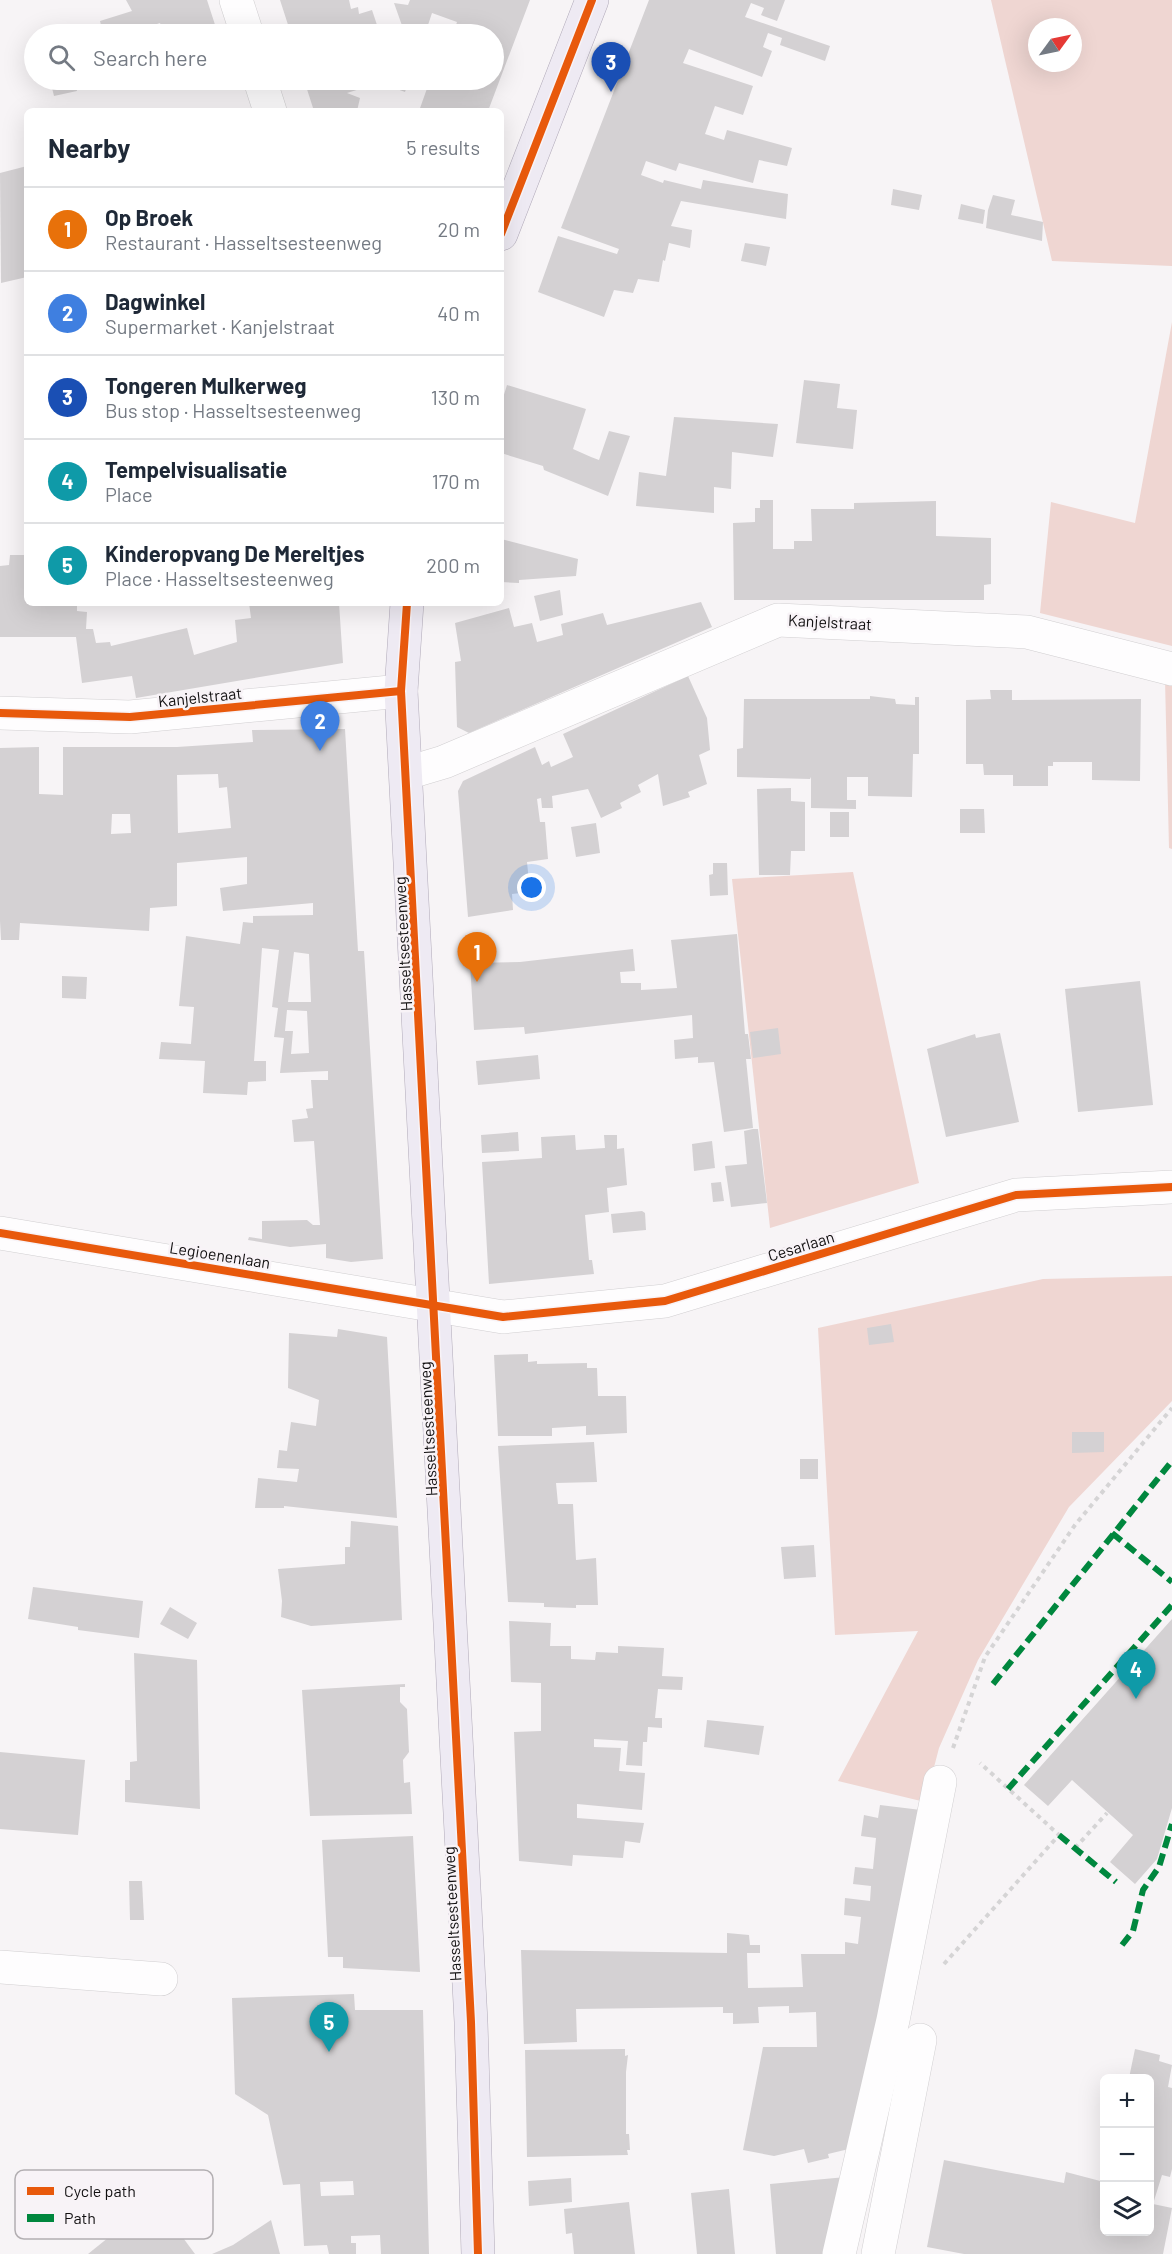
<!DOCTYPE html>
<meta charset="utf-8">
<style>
:root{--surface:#fff;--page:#f6f6f7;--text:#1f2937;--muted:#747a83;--line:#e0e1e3;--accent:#b45309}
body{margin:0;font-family:Barlow,sans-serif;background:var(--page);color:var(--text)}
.controls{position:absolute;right:18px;bottom:18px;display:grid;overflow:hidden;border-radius:9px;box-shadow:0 6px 24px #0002}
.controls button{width:54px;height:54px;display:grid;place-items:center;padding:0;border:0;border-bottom:2px solid var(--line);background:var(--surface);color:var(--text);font:30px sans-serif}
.compass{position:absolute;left:1028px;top:18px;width:54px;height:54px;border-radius:50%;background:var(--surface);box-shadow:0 6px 24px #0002;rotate:57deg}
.you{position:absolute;left:532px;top:888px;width:21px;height:21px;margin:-15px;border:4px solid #fff;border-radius:50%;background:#1a73e8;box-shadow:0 0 0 9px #1a73e833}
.badge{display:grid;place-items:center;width:39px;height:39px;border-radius:50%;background:var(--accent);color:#fff;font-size:20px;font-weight:700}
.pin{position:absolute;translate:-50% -50px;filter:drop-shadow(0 2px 3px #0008)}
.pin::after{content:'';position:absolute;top:32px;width:21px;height:18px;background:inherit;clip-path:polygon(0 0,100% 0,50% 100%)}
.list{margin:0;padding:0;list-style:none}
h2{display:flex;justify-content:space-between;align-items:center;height:78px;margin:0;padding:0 24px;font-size:26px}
h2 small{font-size:20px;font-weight:400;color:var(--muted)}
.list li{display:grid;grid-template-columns:39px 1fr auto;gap:18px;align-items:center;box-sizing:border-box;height:84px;padding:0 24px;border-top:2px solid var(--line)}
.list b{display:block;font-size:22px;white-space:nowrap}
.list p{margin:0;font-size:20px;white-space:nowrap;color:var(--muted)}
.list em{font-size:20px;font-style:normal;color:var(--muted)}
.icon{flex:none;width:33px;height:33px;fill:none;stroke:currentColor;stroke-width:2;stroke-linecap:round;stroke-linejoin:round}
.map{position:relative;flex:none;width:1172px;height:2254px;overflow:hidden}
.search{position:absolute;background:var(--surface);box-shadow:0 6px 24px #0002;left:24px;top:24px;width:480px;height:66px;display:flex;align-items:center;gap:15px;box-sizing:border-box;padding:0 21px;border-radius:33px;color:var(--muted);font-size:22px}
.panel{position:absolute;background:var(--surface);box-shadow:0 6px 24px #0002;left:24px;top:108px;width:480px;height:498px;border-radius:9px}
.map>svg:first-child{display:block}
</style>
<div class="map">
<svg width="1172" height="2254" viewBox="0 0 1172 2254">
<rect width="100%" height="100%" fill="#f7f4f6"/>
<g fill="#efd6d2" fill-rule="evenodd">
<path d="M991,0H1172V266L1052,261ZM1037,27H1073V63H1037Z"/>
<path d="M1172,322V646L1040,613L1051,502L1135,523Z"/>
<path d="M1165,680L1172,681V849L1169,848Z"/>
<path d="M853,872L919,1183L770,1228L732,879Z"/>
<path d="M1172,1276V1401L1069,1507L978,1660L939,1748L925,1802L838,1781L918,1631L835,1635L818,1328L1043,1279Z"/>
</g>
<g fill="#d4d1d3" fill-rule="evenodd">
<path d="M126,0H207L218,34H164L160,23L127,34H103L100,21L132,11Z"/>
<path d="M280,0H349L351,9L358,7L359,14L372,10L380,34H291Z"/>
<path d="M410,0H530L488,111H419L430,80H494V34H453L457,22L432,13L426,31L405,34L394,3L408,5Z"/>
<path d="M649,0H785L777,21L761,15L764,8L751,3L745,17L830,46L825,61L780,45L782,38L768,33L763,47L772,51L762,77L689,49L683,63L753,86L743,115L715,106L705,134L724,140L727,130L792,148L787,166L759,160L753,183L679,163L676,171L646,161L641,175L663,183L664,180L701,189L703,180L788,194L786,219L681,201L671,226L692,230L690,248L669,243L665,261L663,260L659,282L638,279L633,293L614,290L604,317L538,292L558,236L617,254L619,249L561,228Z"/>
<path d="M50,80H75L77,91L54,96Z"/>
<path d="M160,80H194L164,90Z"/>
<path d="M304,80H360L363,88L347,93L360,98L357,111H314Z"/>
<path d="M382,80H409L405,92L381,83Z"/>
<path d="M27,166V277L1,283L0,173Z"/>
<path d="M893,189L922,195L919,210L891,205Z"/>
<path d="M993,195L1015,200L1011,215L1043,222L1042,241L986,228L988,210Z"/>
<path d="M961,204L985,210L983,224L958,219Z"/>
<path d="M745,243L770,247L766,266L741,261Z"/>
<path d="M804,380L840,384L837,408L857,410L853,449L796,443Z"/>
<path d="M507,385L586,409L573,449L591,457L599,460L609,431L630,436L608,496L544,470L543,466L501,453V404Z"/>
<path d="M674,417L778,424L773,457L732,452L731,489L714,487V513L636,506L639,472L666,476Z"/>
<path d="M760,500H773V549H794V541H812L811,509H854V503L936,501V536L991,538V584L984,585V600H734L733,523L755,522V508H760Z"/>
<path d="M501,539L578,559L576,576L519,580V583L501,582Z"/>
<path d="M10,555H27V603H77V611L87,612L86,629H93L96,643L110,642L111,646L187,628L194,655L237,642L235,620L251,618L249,603H339L343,663L136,698L132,676L82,683L76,637H0V566L9,565Z"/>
<path d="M560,590L563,615L540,621L534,596Z"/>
<path d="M701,602L712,627L469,733L457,727L455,662L461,661L455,623L509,608L514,627L532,623L537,642L563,635L561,624L603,613L607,625Z"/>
<path d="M688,676L707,718L710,750L699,755L707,784L688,792L690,797L663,806L658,774L638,785L641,792L620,803L622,808L601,818L588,789L552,796L553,808H542L541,798L537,799L540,822H545L548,859L527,862L530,892L512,894L513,910L468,917L458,791L463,781L535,747L542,765L549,761L551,767L573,757L563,734Z"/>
<path d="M990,690H1012V700L1141,699L1140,781L1092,780V762H1053V766H1048V786H1013V775H984L983,764H966V700L991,699Z"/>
<path d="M870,696L895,699L896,704L915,705V697H919V754H913L912,797L868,796V777H847V800H856V809L811,808V777L810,779L737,777V749L743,748L744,699H870Z"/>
<path d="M345,729L358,951H364L383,1259L351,1262L326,1258V1244L290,1247L248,1240L249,1237L262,1239V1221L307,1220L313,1225H320L314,1141L294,1142L292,1120L308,1118L306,1109L313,1108L311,1080H328V1071L280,1073L284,1038L274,1037L278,1008L272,1007L279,950L262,948L254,1061H266V1081L248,1082L247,1095L203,1093L205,1061L159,1059L161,1042L191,1044L194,1007L179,1006L186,936L240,944L243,922L253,923V916L313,915V903L223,911L220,888L247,884V857L177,863V906L150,908L149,931L20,923L19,940H1L0,921V748L39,747V794L63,795V747H177L253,742L252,730ZM218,774L219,788L227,787L231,828L178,833L177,775ZM112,814H130L131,833L111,834ZM294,952L309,954L311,1002H288ZM287,1010L307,1011L309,1053L291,1054L293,1031H285Z"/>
<path d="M791,788V801L805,802V851H791L790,875H759L757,789Z"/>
<path d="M960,809H984L985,833H960Z"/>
<rect x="830" y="812" width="19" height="25"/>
<path d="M596,823L600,853L576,857L571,827Z"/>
<path d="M713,863H727L728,895L710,896L709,875L713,874Z"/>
<path d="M737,934L745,1034H748L751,1059H746L753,1128L724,1132L714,1062L698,1063V1057L675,1059L674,1040L693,1038L692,1015L525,1034L524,1027L474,1030L470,963L520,962L633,949L635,971L620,972L621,983H641V990L677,988L671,940Z"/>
<path d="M62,976L87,977L86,999L62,998Z"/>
<path d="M1140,981L1153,1105L1078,1112L1065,989Z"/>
<path d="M778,1028L781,1054L753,1058L750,1032Z"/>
<path d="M1000,1033L1019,1122L946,1137L927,1049L975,1034L976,1038Z"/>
<path d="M538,1055L540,1079L478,1085L476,1061Z"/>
<path d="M753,1129H758L767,1203L731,1207L725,1166L747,1164L744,1131Z"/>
<path d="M518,1132L519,1151L482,1153L481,1135Z"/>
<path d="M575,1135L576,1150L605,1148L604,1135H617V1149L624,1148L627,1185L607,1188L609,1212L585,1215L589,1260H592L594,1274L489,1284L482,1162L542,1158L541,1137Z"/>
<path d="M712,1141L715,1168L694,1171L692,1144Z"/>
<path d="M721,1182L724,1201L713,1202L711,1183Z"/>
<path d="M642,1211L645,1213L646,1230L613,1233L611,1214Z"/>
<path d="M891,1324L894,1342L869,1345L867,1328Z"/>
<path d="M338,1329L387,1337L397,1518L284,1506V1508H255L258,1478L297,1482L299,1469L277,1468L279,1450L287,1451L291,1422L316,1426L319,1400L288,1388L289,1333L337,1337Z"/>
<path d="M528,1354V1362L537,1361V1364L587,1363V1368H597L598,1396H626L627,1433L586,1435V1426L552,1428V1436H498L494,1355Z"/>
<path d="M1072,1432H1104V1452L1072,1453Z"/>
<path d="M594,1442L597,1482L556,1483L558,1504H573L576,1560L596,1558L598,1605H576V1608L544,1607V1603L508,1602L498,1446Z"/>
<rect x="800" y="1459" width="18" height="20"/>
<path d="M351,1521L398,1526L402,1620L311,1626L281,1617L282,1601L278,1569L345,1564V1547H350Z"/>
<path d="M814,1545L816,1577L784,1579L781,1547Z"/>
<path d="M33,1587L143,1601L139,1638L78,1630V1627L28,1619Z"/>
<path d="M170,1607L197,1623L188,1639L160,1624Z"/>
<path d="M1172,1619V1808L1157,1859L1135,1884L1110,1862L1133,1835L1072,1780L1048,1806L1024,1785Z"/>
<path d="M509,1621L551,1623L550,1646H571V1659L595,1660L596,1652L618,1653V1646L664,1648L662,1676L683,1677L682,1690L658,1689L655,1718H662V1728L648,1727L647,1742H643L642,1766L626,1765L628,1741L594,1739V1747L621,1748L619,1771L645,1773L642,1810L577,1804V1818L644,1823L640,1843L625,1841L623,1858L573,1855L572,1866L519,1861L514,1732L541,1731V1683L511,1682Z"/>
<path d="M134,1653L197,1660L200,1809L125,1802V1780H130V1762L137,1761Z"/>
<path d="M405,1684V1687H400V1702L407,1709L409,1752L403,1760L404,1783L410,1782L412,1814L310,1816L302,1690Z"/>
<path d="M707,1720L764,1726L759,1755L704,1747Z"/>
<path d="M0,1752L85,1760L78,1835L0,1829Z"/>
<path d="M880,1805L921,1810L853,2148L828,2154L829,2158L808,2163L804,2149L774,2156L743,2150L763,2047H817L816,2012L789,2013V2006L758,2007L759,2023L733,2024V2013H723V2007L576,2009L577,2042L524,2044L521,1950L727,1953V1933L749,1935L750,1945H760V1953H747L748,1988L803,1987L801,1954H845V1942L858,1944L861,1917L844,1915L845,1898L870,1901L871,1886L853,1884L855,1867L873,1869L876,1838L861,1836L864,1815L878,1818Z"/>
<path d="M413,1836L420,1972L343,1968V1957H328L322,1840Z"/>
<path d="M129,1881H142L144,1920H130Z"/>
<path d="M354,1994L355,2010H423L429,2254H381L380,2235L351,2236V2243H356V2254H329L327,2245L304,2246L300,2184L283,2185L268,2115L235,2094L232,1998ZM353,2181L354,2195L321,2196L320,2182Z"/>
<path d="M625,2049V2056L628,2055L626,2072V2134H629L630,2150H627L628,2155L527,2157L525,2050Z"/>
<path d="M1135,2049L1160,2055L1159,2061L1172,2065L1168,2087L1172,2088V2169L1170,2177L1162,2175L1153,2204L1172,2208L1163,2254H964L927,2247L944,2160L1064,2183L1066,2172L1104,2182V2232H1149L1150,2101L1154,2084L1150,2083V2078H1129Z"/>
<path d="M846,2177L831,2254H776L770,2184Z"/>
<path d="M571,2178L572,2202L529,2206L528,2181Z"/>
<path d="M729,2189L735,2254H697L691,2193Z"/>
<path d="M155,2200L195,2254H88Z"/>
<path d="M629,2202L635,2254H574L572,2233L566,2234L564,2209Z"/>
<path d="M271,2220L280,2254H212L233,2245Z"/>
</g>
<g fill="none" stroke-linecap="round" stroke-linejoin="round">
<g stroke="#d1cfd1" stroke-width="34">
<g id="minor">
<path d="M236,0L247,34"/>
<path d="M260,80L270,111"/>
<path d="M0,713L130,717L401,691"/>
<path d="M407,773L444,762L778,620L1027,632L1172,669"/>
<path d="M0,1233L503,1317L665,1301L1016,1195L1172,1187"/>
<path d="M0,1967L161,1979"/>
<path d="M839,2254L893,2020L940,1782"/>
<path d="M878,2254L920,2040"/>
</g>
</g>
<g stroke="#b1aab9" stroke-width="34">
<g id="major">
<path d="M501,234L592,0"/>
<path d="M407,603L401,691L471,2022L478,2254"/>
</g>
</g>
<g stroke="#d5d4d5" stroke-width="4" stroke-dasharray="4.5 4.5" stroke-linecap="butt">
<path d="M953,1748L985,1657L1075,1525L1172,1408"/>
<path d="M1075,1848L1107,1813"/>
<path d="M944,1964L1059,1835L980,1763"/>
</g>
<use href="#minor" stroke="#fefdfe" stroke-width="33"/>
<use href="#major" stroke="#eeeaf3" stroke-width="33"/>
<g stroke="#00873e" stroke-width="6" stroke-dasharray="12 6" stroke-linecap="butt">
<path d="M1112,1533L1172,1582"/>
<path d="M993,1684L1172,1461"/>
<path d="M1008,1789L1172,1605"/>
<path d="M1059,1835L1116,1882"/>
<path d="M1122,1945L1133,1931L1143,1890L1159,1867L1172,1824"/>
</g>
<g stroke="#f8f3f7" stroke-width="11">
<g id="cycleway">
<path d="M501,234L592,0"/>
<path d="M407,603L401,691L471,2022L478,2254"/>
<path d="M0,713L130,717L401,691"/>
<path d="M0,1233L503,1317L665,1301L1016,1195L1172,1187"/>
</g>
</g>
<use href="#cycleway" stroke="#e8590c" stroke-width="8"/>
</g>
<g text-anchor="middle" stroke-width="5" stroke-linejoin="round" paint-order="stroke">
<g font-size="16" fill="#110f10" stroke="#f8f3f7">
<text transform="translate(830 622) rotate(3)" y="6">Kanjelstraat</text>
<text transform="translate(200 697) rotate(-6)" y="6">Kanjelstraat</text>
<text transform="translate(403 944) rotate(-93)" y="6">Hasseltsesteenweg</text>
<text transform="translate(801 1246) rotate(-17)" y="6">Cesarlaan</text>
<text transform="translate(220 1255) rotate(9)" y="6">Legioenenlaan</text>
<text transform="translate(428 1429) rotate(-93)" y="6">Hasseltsesteenweg</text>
<text transform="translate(452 1914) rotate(-93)" y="6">Hasseltsesteenweg</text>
</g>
</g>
<rect x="15" y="2170" width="198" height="69" rx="9" fill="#f8f3f7" stroke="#b3afb2" stroke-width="1.5"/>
<rect x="27" y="2187" width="27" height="8" fill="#e8590c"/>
<rect x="27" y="2214" width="27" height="8" fill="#00873e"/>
<g font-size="16" fill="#110f10">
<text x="64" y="2197">Cycle path</text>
<text x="64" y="2224">Path</text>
</g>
</svg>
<div class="controls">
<button>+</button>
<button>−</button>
<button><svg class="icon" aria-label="layers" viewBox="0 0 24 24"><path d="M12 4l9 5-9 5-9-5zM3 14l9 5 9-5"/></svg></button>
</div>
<svg class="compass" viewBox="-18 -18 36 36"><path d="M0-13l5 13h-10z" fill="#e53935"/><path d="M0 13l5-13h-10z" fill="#747a83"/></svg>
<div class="you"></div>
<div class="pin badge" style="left:477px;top:982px;background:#e8710a">1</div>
<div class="pin badge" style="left:320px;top:751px;background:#3f7fe0">2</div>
<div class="pin badge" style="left:611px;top:92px;background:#1a4fb4">3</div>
<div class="pin badge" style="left:1136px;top:1699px;background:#0f9aa8">4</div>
<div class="pin badge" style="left:329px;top:2052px;background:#0f9aa8">5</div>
<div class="search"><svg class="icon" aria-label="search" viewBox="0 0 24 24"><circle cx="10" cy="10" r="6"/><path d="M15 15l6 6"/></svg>Search here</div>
<section class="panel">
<h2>Nearby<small>5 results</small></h2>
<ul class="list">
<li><span class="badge" style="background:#e8710a">1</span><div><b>Op Broek</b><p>Restaurant · Hasseltsesteenweg</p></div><em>20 m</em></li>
<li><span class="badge" style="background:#3f7fe0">2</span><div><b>Dagwinkel</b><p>Supermarket · Kanjelstraat</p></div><em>40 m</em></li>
<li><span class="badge" style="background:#1a4fb4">3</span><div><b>Tongeren Mulkerweg</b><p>Bus stop · Hasseltsesteenweg</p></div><em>130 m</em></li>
<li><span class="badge" style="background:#0f9aa8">4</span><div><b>Tempelvisualisatie</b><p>Place</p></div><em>170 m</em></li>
<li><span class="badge" style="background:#0f9aa8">5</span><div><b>Kinderopvang De Mereltjes</b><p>Place · Hasseltsesteenweg</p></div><em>200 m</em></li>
</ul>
</section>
</div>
